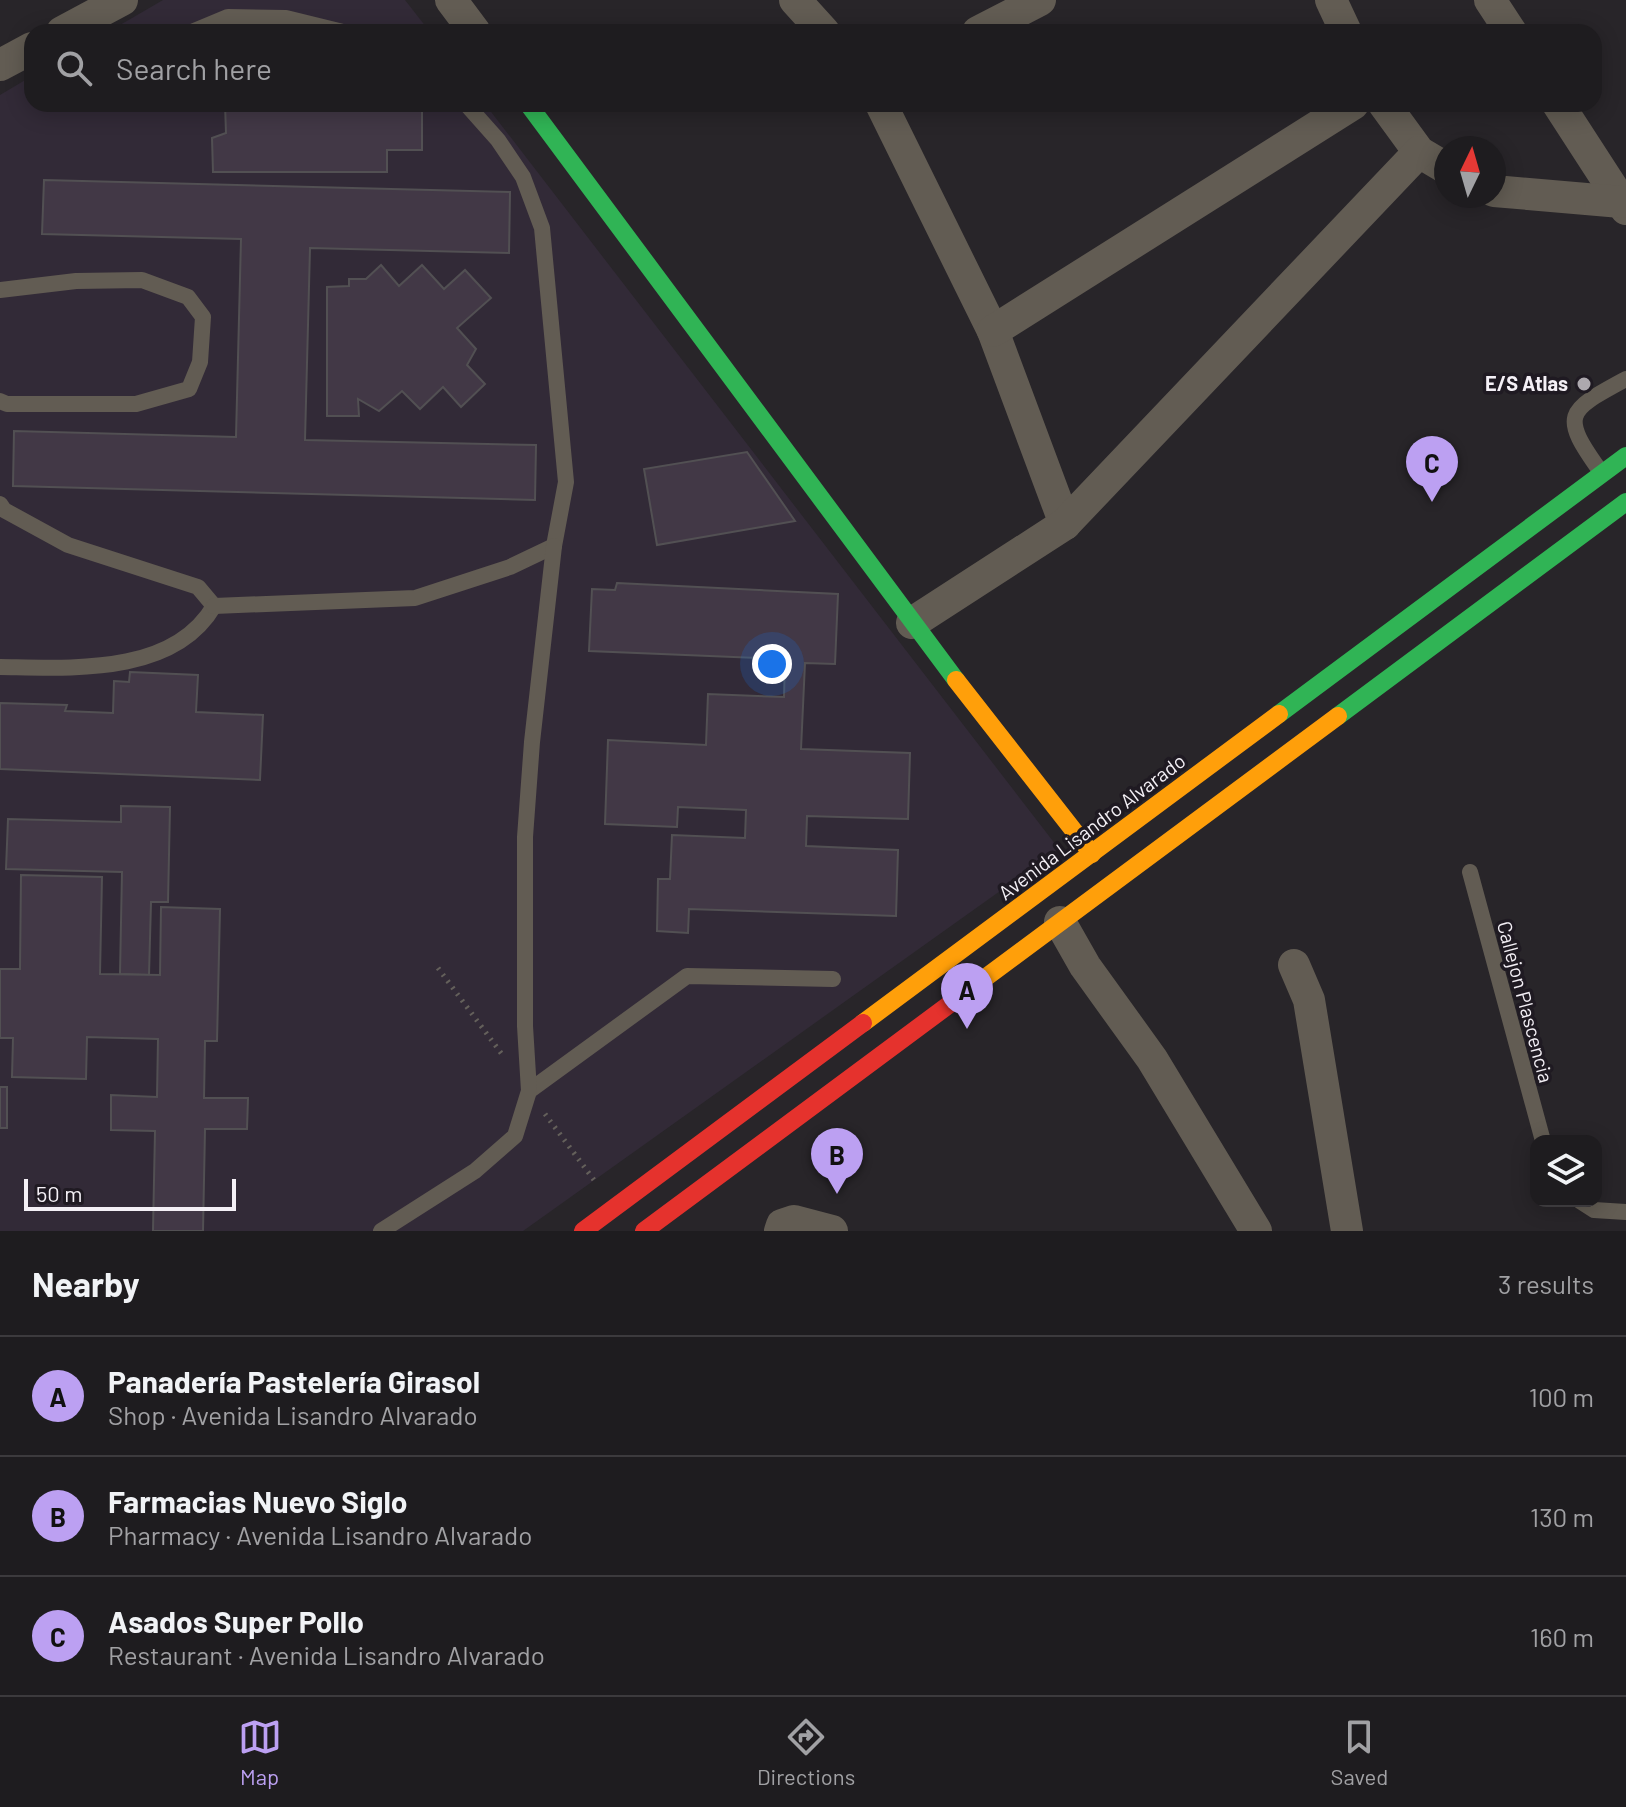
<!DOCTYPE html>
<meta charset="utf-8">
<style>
:root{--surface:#1e1c1f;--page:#2b292c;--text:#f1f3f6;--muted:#a1a1a4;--line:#3c3a3d;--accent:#bca0f2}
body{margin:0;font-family:Barlow,sans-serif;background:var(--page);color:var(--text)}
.controls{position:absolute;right:24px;bottom:24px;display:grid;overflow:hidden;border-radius:16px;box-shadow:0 4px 20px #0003}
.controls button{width:72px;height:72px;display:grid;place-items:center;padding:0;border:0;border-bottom:2px solid var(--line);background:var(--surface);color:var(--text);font:40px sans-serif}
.compass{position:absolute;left:1434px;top:136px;width:72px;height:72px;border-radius:50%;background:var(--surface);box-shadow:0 4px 20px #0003;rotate:5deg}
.scale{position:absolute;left:24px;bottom:20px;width:212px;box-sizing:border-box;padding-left:8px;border:4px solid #f4f0f6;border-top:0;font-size:22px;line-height:28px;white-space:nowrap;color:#f4f0f6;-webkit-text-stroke:6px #1f1a22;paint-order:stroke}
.you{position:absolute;left:772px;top:664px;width:28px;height:28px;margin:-20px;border:6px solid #fff;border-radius:50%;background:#1a73e8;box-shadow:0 0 0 12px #1a73e833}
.badge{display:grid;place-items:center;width:52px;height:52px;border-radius:50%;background:var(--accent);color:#111;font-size:26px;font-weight:700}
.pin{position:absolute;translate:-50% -66px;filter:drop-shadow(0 2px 4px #0008)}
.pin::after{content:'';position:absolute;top:42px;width:28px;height:24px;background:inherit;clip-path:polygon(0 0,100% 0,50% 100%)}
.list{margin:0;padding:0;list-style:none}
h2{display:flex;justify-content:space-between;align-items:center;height:104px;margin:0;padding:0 32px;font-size:34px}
h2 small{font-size:26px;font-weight:400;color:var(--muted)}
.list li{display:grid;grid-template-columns:52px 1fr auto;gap:24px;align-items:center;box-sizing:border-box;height:120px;padding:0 32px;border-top:2px solid var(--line)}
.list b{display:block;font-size:30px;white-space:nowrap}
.list p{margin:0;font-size:26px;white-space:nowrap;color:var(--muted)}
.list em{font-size:26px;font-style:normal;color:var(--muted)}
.icon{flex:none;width:44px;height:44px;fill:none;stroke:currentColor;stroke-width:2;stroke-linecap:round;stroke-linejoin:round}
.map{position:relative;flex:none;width:1626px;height:1231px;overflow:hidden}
.search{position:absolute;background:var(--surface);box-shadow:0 4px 20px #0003;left:24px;right:24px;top:24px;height:88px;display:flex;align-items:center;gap:20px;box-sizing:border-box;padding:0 28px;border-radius:24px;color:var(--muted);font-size:30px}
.sheet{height:464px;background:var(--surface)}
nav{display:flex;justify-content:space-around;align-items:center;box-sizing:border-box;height:112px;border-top:2px solid var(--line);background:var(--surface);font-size:22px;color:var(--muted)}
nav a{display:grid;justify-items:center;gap:4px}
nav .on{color:var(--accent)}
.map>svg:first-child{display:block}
</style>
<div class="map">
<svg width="1626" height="1231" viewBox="0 0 1626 1231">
<rect width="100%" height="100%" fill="#282529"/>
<g fill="#322a37">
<path d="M163,0H405L430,32H108Z"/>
<path d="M32,76V104H485L1059,849L523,1231H0V95Z"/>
</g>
<g fill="#423846" stroke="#525053" stroke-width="2">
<path d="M225,104H409V107H422V150H387V172H213L212,138L226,133Z"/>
<path d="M44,180L510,192L509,253L310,248L305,440L536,445L535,500L13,486L14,431L236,437L241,239L42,234Z"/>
<path d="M381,265L399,286L422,265L444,289L465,270L491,298L457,328L476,349L467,365L485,384L461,407L443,387L420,409L402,391L379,411L358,399L359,416H327V287L349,286V279H366Z"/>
<path d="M747,452L795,521L657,545L644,469Z"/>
<path d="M617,583L838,594L835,664L805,663L801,749L910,753L908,819L807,816L806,846L898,850L896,916L689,909L688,933L657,931L658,879H670L672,835L745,838L746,810L678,807L677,827L605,824L608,740L706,745L708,694L784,697L785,659L589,651L592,589L615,590Z"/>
<path d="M130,672L198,675L196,712L263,715L260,780L0,769V703L67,705L65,711L113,713L114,681L129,682Z"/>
<path d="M121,806L170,807L168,902H151L149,975L120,974L122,872L6,869L8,819L121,822Z"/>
<path d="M21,875L102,877L100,974L160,975L161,907L220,909L217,1041H205L204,1098H248L247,1129H205L203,1231H153L155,1131L111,1130V1095L157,1097L158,1039L87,1037L86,1079L12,1077L13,1038H0V969H20Z"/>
<rect x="0" y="1087" width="7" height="41"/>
</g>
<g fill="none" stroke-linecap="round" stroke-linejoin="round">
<g stroke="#64605b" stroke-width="5" stroke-dasharray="2 6" stroke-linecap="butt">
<path d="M438,968L504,1057"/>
<path d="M545,1114L594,1180"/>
</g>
<g stroke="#625c53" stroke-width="16">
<path d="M192,32L228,17L286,18L343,32"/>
<path d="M0,290L76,281L142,280L188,297L203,317L200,362L189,389L136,404H7L0,401"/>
<path d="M1601,472C1559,414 1567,411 1626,379"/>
<path d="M0,504L4,510L68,545L198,587L214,606C173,676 70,668 0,667"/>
<path d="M214,606L415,598L510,567L554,546L566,482L542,228L523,177L498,140L466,104"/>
<path d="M1470,872L1543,1141"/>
<path d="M529,1091L687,976L833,979"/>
<path d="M1580,1201L1594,1210L1626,1212"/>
<path d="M381,1231L475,1171L515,1136L529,1091L525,1026V837L532,742L554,546"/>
</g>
<g stroke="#625c53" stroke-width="32">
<path d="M451,0L475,32"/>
<path d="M795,0L824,32"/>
<path d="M1331,0L1346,32"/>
<path d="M1490,0L1511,32"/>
<path d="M62,32L122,0"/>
<path d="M978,32L1040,0"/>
<path d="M0,65L32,48"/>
<path d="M881,104L993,331L1065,524"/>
<path d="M1384,104L1419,152L1446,168"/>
<path d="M1558,104L1626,209"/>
<path d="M1494,191L1621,202"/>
<path d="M993,331L1353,104"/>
<path d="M912,623L1065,524L1419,152"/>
<path d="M1060,922L1085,966L1152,1059L1256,1231"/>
<path d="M1294,965L1309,1000L1347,1231"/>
<path d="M780,1231L782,1225L794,1221L832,1231"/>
</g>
<g stroke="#30b455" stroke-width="18">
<path d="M528,104L956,680"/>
<path d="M1279,714L1626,456"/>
<path d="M1338,716L1626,502"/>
</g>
<g stroke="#ff9f0a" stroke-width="18">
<path d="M956,680L1092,854"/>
<path d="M958,998L1338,716"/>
<path d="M863,1023L1279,714"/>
</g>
<g stroke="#e5322d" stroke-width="18">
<path d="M583,1231L863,1023"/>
<path d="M644,1231L958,998"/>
</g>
</g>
<circle fill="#ada9ae" stroke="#1f1a22" stroke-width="3" cx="1584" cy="384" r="8"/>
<g text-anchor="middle" stroke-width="7" stroke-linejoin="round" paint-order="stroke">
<g font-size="20" font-weight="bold" fill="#f4f0f6" stroke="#1f1a22" text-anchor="end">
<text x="1568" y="391">E/S Atlas</text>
</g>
<g font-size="20" fill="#f4f0f6" stroke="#1f1a22">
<text transform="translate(1092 827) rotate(-37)" y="7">Avenida Lisandro Alvarado</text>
<text transform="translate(1525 1002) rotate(75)" y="7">Callejon Plascencia</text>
</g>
</g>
</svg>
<div class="controls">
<button><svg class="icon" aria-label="layers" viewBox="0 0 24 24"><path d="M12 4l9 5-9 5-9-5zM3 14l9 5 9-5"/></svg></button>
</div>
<svg class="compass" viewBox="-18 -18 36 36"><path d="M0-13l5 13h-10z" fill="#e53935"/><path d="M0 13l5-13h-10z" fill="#a1a1a4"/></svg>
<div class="scale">50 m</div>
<div class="you"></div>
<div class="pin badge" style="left:967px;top:1029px">A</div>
<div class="pin badge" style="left:837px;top:1194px">B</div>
<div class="pin badge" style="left:1432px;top:502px">C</div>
<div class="search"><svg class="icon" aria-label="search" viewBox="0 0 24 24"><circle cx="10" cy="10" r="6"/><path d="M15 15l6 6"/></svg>Search here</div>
</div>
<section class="sheet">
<h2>Nearby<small>3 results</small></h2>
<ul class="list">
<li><span class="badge">A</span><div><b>Panadería Pastelería Girasol</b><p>Shop · Avenida Lisandro Alvarado</p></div><em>100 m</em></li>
<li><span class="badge">B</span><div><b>Farmacias Nuevo Siglo</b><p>Pharmacy · Avenida Lisandro Alvarado</p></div><em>130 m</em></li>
<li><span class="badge">C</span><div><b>Asados Super Pollo</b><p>Restaurant · Avenida Lisandro Alvarado</p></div><em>160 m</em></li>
</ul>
</section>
<nav>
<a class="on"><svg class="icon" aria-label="map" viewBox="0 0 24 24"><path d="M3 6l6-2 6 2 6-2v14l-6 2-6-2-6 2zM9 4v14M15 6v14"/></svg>Map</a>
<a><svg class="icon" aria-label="directions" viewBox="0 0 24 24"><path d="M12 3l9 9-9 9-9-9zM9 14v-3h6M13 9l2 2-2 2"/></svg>Directions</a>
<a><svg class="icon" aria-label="saved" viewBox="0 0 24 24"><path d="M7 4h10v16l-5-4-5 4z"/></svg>Saved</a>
</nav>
